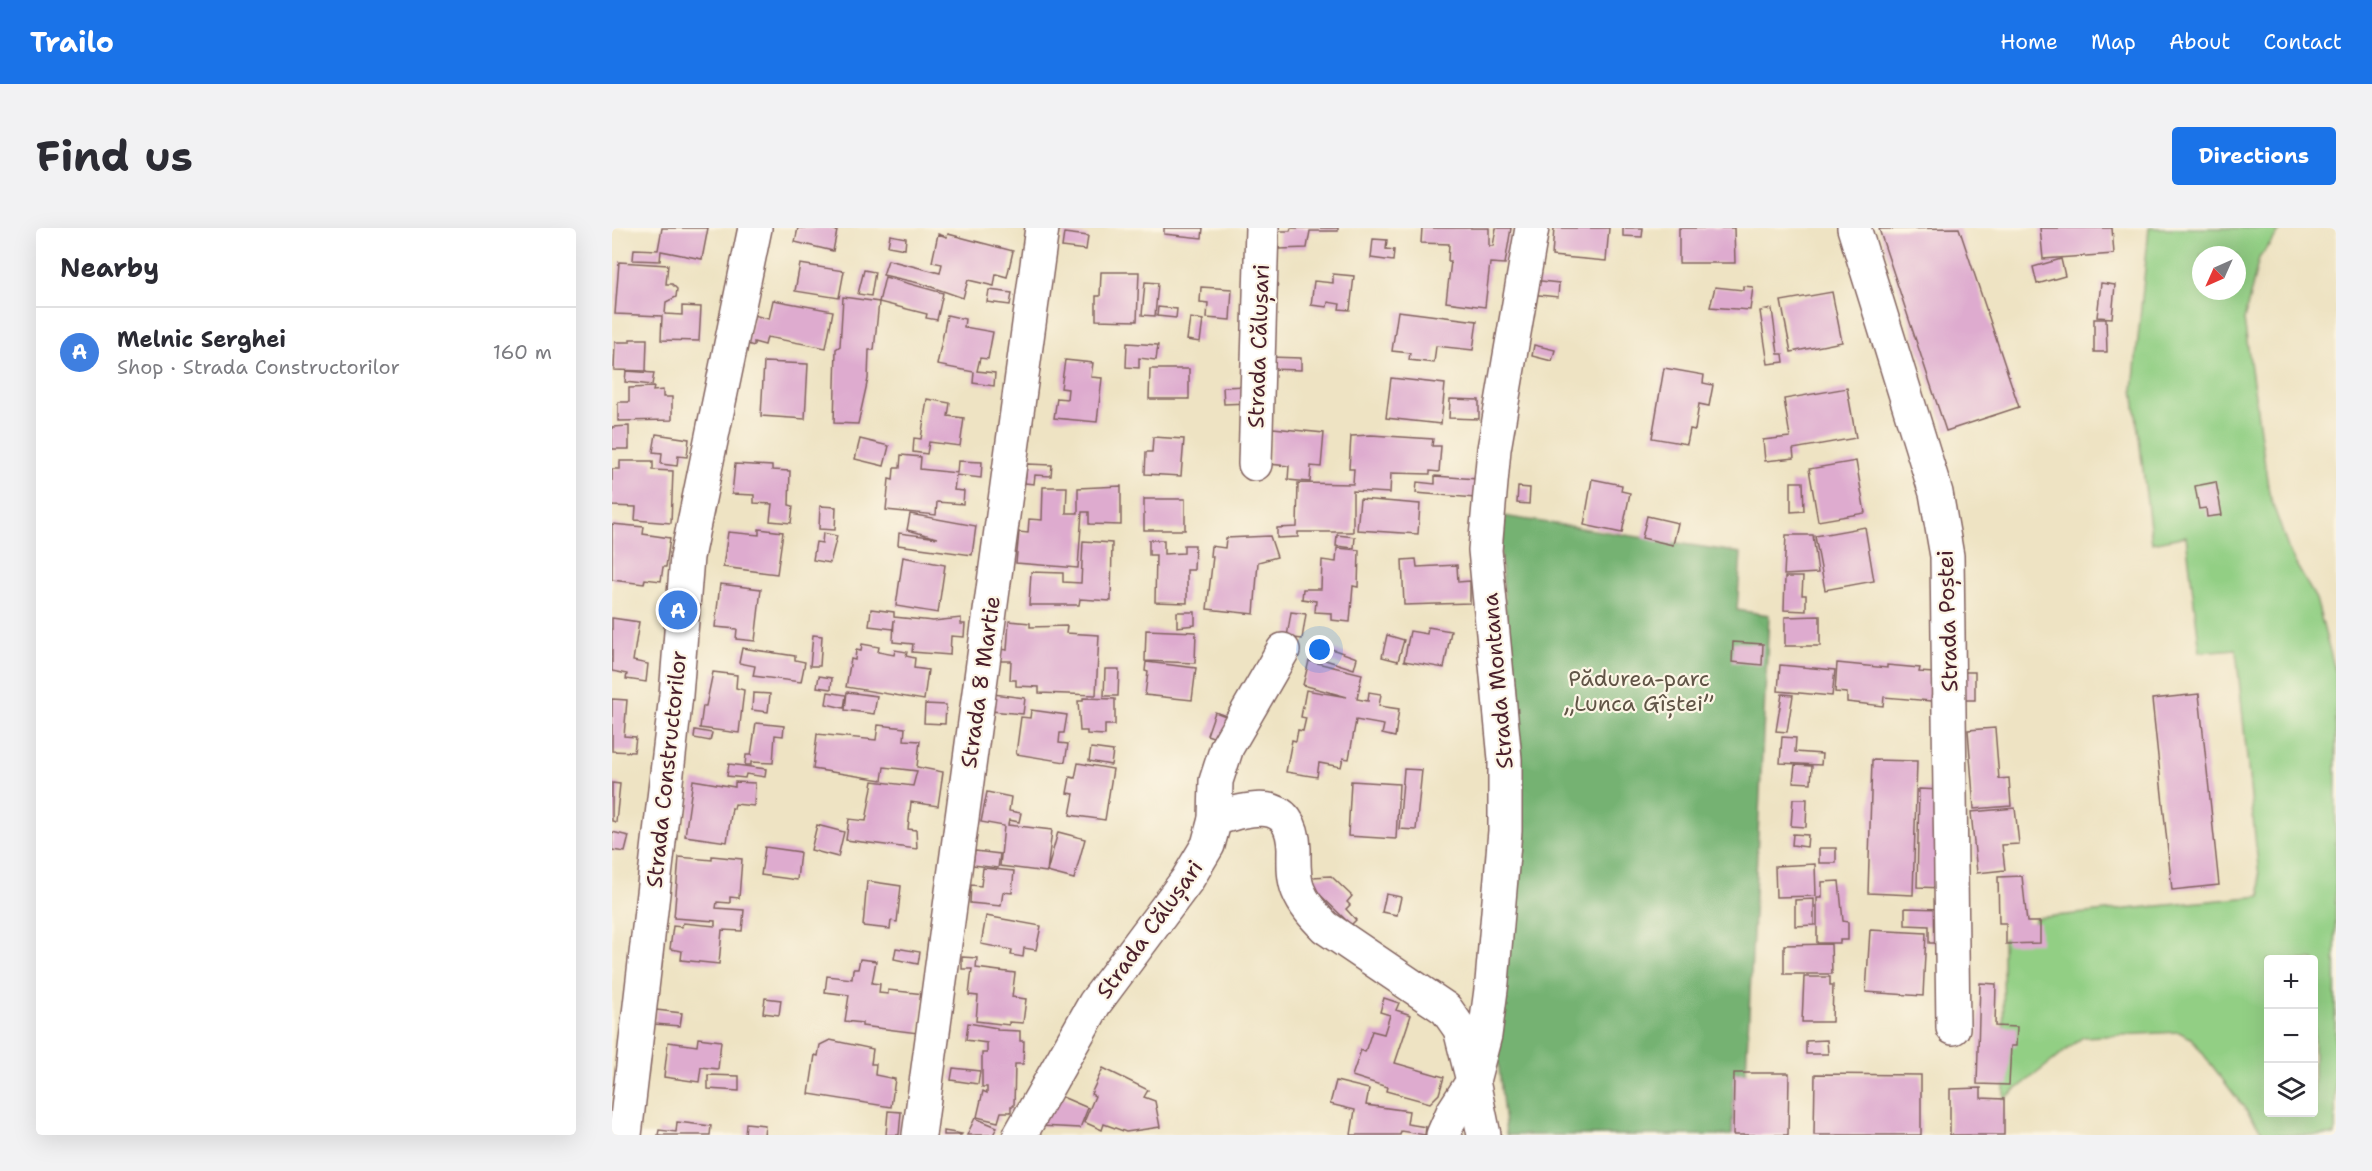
<!DOCTYPE html>
<meta charset="utf-8">
<style>
:root{--surface:#fff;--page:#f2f2f3;--text:#2b2b33;--muted:#7c7c81;--line:#e1e1e2;--accent:#1a73e8}
body{margin:0;font-family:"Shantell Sans",sans-serif;background:var(--page);color:var(--text)}
.controls{position:absolute;right:18px;bottom:18px;display:grid;overflow:hidden;border-radius:6px;box-shadow:0 6px 24px #0002}
.controls button{width:54px;height:54px;display:grid;place-items:center;padding:0;border:0;border-bottom:2px solid var(--line);background:var(--surface);color:var(--text);font:30px sans-serif}
.compass{position:absolute;left:1580px;top:18px;width:54px;height:54px;border-radius:50%;background:var(--surface);box-shadow:0 6px 24px #0002;rotate:225deg}
.you{position:absolute;left:708px;top:422px;width:21px;height:21px;margin:-15px;border:4px solid #fff;border-radius:50%;background:#1a73e8;box-shadow:0 0 0 9px #1a73e833}
.badge{display:grid;place-items:center;width:39px;height:39px;border-radius:50%;background:var(--accent);color:#fff;font-size:20px;font-weight:700}
.pin{position:absolute;translate:-50% -50%;border:3px solid #fff;box-shadow:0 2px 6px #0006}
.list{margin:0;padding:0;list-style:none}
h2{display:flex;justify-content:space-between;align-items:center;height:78px;margin:0;padding:0 24px;font-size:26px}
h2 small{font-size:20px;font-weight:400;color:var(--muted)}
.list li{display:grid;grid-template-columns:39px 1fr auto;gap:18px;align-items:center;box-sizing:border-box;height:90px;padding:0 24px;border-top:2px solid var(--line)}
.list b{display:block;font-size:22px;white-space:nowrap}
.list p{margin:0;font-size:20px;white-space:nowrap;color:var(--muted)}
.list em{font-size:20px;font-style:normal;color:var(--muted)}
.icon{flex:none;width:33px;height:33px;fill:none;stroke:currentColor;stroke-width:2;stroke-linecap:round;stroke-linejoin:round}
.map{position:relative;flex:none;width:1724px;height:907px;overflow:hidden;border-radius:6px}
header{display:flex;align-items:center;gap:36px;box-sizing:border-box;height:84px;padding:0 30px;background:var(--accent);color:#fff}
header strong{font-size:28px}
nav{display:flex;gap:33px;margin-inline-start:auto;font-size:21px}
.intro{display:flex;align-items:center;justify-content:space-between;box-sizing:border-box;height:144px;padding:0 36px}
h1{margin:0;font-size:42px}
.button{padding:15px 27px;border-radius:6px;background:var(--accent);color:#fff;font-size:21px;font-weight:700}
main{display:flex;gap:36px;padding:0 36px}
aside{flex:1;background:var(--surface);border-radius:6px;box-shadow:0 6px 24px #0002}
.map>svg:first-child{display:block}
</style>
<header>
<strong>Trailo</strong>
<nav><a>Home</a><a>Map</a><a>About</a><a>Contact</a></nav>
</header>
<div class="intro"><h1>Find us</h1><a class="button">Directions</a></div>
<main>
<aside>
<h2>Nearby<small></small></h2>
<ul class="list">
<li><span class="badge" style="background:#3f7fe0">A</span><div><b>Melnic Serghei</b><p>Shop · Strada Constructorilor</p></div><em>160 m</em></li>
</ul>
</aside>
<div class="map">
<svg width="1724" height="907" viewBox="0 0 1724 907">
<rect width="100%" height="100%" fill="#fcf5e5"/>
<filter id="ink" filterUnits="userSpaceOnUse"><feTurbulence type="fractalNoise" baseFrequency=".0167" numOctaves="2"/><feDisplacementMap in="SourceGraphic" scale="12" xChannelSelector="R" yChannelSelector="G"/><feConvolveMatrix kernelMatrix="1 2 1 2 8 2 1 2 1" color-interpolation-filters="sRGB"/></filter>
<filter id="wash" filterUnits="userSpaceOnUse"><feTurbulence type="fractalNoise" baseFrequency=".008" numOctaves="4" result="noise"/><feDisplacementMap in="SourceGraphic" scale="24" xChannelSelector="R" yChannelSelector="G"/><feGaussianBlur stdDeviation="1.35" result="paint"/><feColorMatrix in="noise" values="0 0 0 0 0 0 0 0 0 0 0 0 0 0 0 0 0 1.4 0 .05"/><feComposite in="paint" operator="in"/></filter>
<g filter="url(#wash)">
<rect width="100%" height="100%" fill="#eee3c3"/>
<path fill="#92cf84" stroke="#6e7758" stroke-width="1.5" fill-rule="evenodd" d="M1537,0H1670L1647,30L1632,92L1657,265L1678,326L1704,371L1724,446L1723,907H1653L1579,810L1567,804L1471,809L1392,871L1391,711H1423V690L1649,668L1624,421L1588,424L1574,308L1540,315L1521,161ZM1589,27H1625V63H1589ZM1656,732H1702V884H1656Z"/>
<path fill="#75b272" stroke="#60684e" stroke-width="1.5" d="M885,287L1129,325L1125,382L1157,387L1134,845H1122L1120,907H894L886,831L909,557Z"/>
<g id="blocks">
<g fill="#deabcf">
<path d="M50,0H96L90,31L49,23L48,33L21,32L22,21L46,22Z"/>
<path d="M186,0H218L225,3L221,23L183,14Z"/>
<path d="M552,0H591L590,10L552,6Z"/>
<path d="M679,0H726V3H698L695,20L667,21V3H678Z"/>
<path d="M810,0H877V18H881L884,0H899L893,36L878,35L873,79L834,74L839,33H836L837,16L809,15Z"/>
<path d="M942,0H997L994,33L940,28Z"/>
<path d="M1011,0H1031L1030,9L1011,8Z"/>
<path d="M1067,0H1122L1123,35H1067Z"/>
<path d="M1347,0L1407,179L1334,203L1267,1Z"/>
<path d="M1428,0H1500L1502,26L1431,31Z"/>
<path d="M452,5L476,8L474,22L450,19Z"/>
<path d="M326,6L335,9L336,6L401,23L395,49L384,46L382,58L356,52L351,70L311,56L271,47L276,32L328,45L330,36L320,34Z"/>
<path d="M278,7L294,10L293,21L276,18Z"/>
<path d="M761,11L775,12L774,21L782,22L781,33L759,30Z"/>
<path d="M1449,31L1453,48L1425,56L1421,39Z"/>
<path d="M7,34L56,37L54,56H60L65,61L64,69L54,74L53,86L70,87V78L89,79L87,113L49,112L50,88L3,86Z"/>
<path d="M188,36L232,43L227,70L183,63Z"/>
<path d="M252,42L263,44L259,68L246,66Z"/>
<path d="M489,44H527L525,93L484,92V68H488Z"/>
<path d="M721,46L742,48L738,82L727,81L728,76L716,74L715,79L699,77L702,53L721,55Z"/>
<path d="M273,49L331,65L325,92L314,90L315,86L267,74Z"/>
<path d="M920,52L947,55L946,69L918,66Z"/>
<path d="M533,54L546,55L543,88L530,87Z"/>
<path d="M1489,55L1503,57L1500,90L1485,89Z"/>
<path d="M1131,58L1141,59L1138,82L1098,79L1103,59L1131,62Z"/>
<path d="M589,59L620,61L618,92L595,90L596,75L588,74Z"/>
<path d="M377,62L400,65L398,77L375,74Z"/>
<path d="M1220,64L1230,114L1179,124L1169,73Z"/>
<path d="M231,69L267,74L262,122H257L256,151L246,196L222,195L224,121L228,118Z"/>
<path d="M161,72L221,83L214,120L155,109L153,117L142,114V118L135,116L141,87L157,91Z"/>
<path d="M546,79L565,81L564,90L545,88Z"/>
<path d="M1160,81L1166,126H1171L1172,134L1156,136L1148,83Z"/>
<path d="M786,83L865,93L861,122L824,118L822,135L797,132L798,125L780,123Z"/>
<path d="M335,87L353,91L352,99L381,104L376,131L368,130L365,143L383,145L382,158L361,155L362,144L325,137Z"/>
<path d="M578,90L591,92L588,114L575,112Z"/>
<path d="M1482,91H1494L1495,124H1482Z"/>
<path d="M18,111H35L34,143L2,142L3,114H18Z"/>
<path d="M515,115L546,117L544,132L527,130V140L514,139Z"/>
<path d="M922,117L943,122L940,133L920,128Z"/>
<path d="M657,129L689,130V142L657,141Z"/>
<path d="M453,132L481,135L479,149L490,150L485,194L442,190L445,170L455,171L456,161L449,160Z"/>
<path d="M152,134L196,136L193,191L149,188Z"/>
<path d="M1052,140L1092,147L1091,155L1101,157L1097,178L1087,176L1083,202L1078,201L1075,216L1040,210Z"/>
<path d="M538,141H577V171H537Z"/>
<path d="M14,143L42,145L40,157L13,154Z"/>
<path d="M779,150L833,156L829,196L774,190Z"/>
<path d="M635,158L636,175L612,176L611,159Z"/>
<path d="M42,159L41,163L51,162V169H60V192L6,193V174H17V160Z"/>
<path d="M1235,160L1244,210L1181,221L1182,230L1153,233L1151,212L1178,209L1172,171Z"/>
<path d="M315,171L338,175L336,188L352,190L348,218L317,214L315,226L301,224L302,210L309,211Z"/>
<path d="M838,171L867,172V191L837,190Z"/>
<path d="M17,198V221H0V199Z"/>
<path d="M661,200L712,205L709,239L699,238L698,254L676,252L677,238L657,236Z"/>
<path d="M44,206L77,211L75,229L66,228L65,238L49,236L50,225L41,224Z"/>
<path d="M759,207L821,211L820,218H829L827,244L818,243V246L779,245L778,265L741,263V304H686V309L665,310V300L685,299L686,255L741,256L742,241H737L739,208Z"/>
<path d="M541,209L572,211L569,248L533,246L534,224H540Z"/>
<path d="M248,211L277,218L272,238L243,231Z"/>
<path d="M289,227L309,229L308,241L345,245L346,233L370,234L369,250L344,247L342,262L352,263L351,276L325,274L324,287L274,282L277,251L281,252L282,240H288Z"/>
<path d="M8,233H41V242L61,243L59,295L23,292L24,279L0,278V241H8Z"/>
<path d="M1244,233L1253,285L1206,293L1197,241Z"/>
<path d="M123,236L160,238V242L178,243L177,277L181,278L179,295L158,293L160,276L142,275V267L120,266Z"/>
<path d="M415,236L440,237L439,248L423,247L422,256L413,255Z"/>
<path d="M823,248L865,251L863,270L804,265L805,254L823,256Z"/>
<path d="M980,251L1010,257L1009,263L1018,265L1010,305L972,297Z"/>
<path d="M1179,254H1191L1192,283L1179,284Z"/>
<path d="M1604,254L1610,287L1595,289L1594,280L1587,281L1583,258Z"/>
<path d="M509,258V297L477,296V284H470L466,340L404,335L407,304L416,305L417,291L430,292L431,259H455L454,285H466V260Z"/>
<path d="M906,259L918,260L917,276L905,275Z"/>
<rect x="532" y="271" width="41" height="31"/>
<path d="M748,271L808,276L806,306L745,302Z"/>
<path d="M208,278L224,279L223,302L207,301Z"/>
<path d="M298,286L364,298L360,327L286,317L287,305L326,310L295,302Z"/>
<path d="M1035,288L1066,295L1061,317L1030,310Z"/>
<path d="M0,296L32,299L31,306L58,310L54,339H51L49,353L33,351L32,356L0,352Z"/>
<path d="M1253,299L1262,353L1213,362L1203,308Z"/>
<path d="M147,301L171,304L165,346L111,339L116,304L147,307Z"/>
<path d="M211,305L225,308L218,335L201,332L204,314L210,315Z"/>
<path d="M725,307L743,309L742,320L724,318Z"/>
<path d="M1174,307H1201L1206,345L1172,347Z"/>
<path d="M658,308L665,329L646,334L642,386L595,381L601,328H598L599,318L613,320L614,310Z"/>
<path d="M537,312H552V326L572,325V317H583L582,342H575V375L543,374L544,327H537Z"/>
<path d="M471,313L500,315L499,373L468,371L467,377H417L419,344L451,345V354L469,355Z"/>
<path d="M725,320L747,322L746,359L741,358L738,394L719,392V385L703,384L704,373L690,371L691,361H709L710,332L724,334Z"/>
<path d="M291,329L333,337L326,385L284,378Z"/>
<path d="M804,331L805,339L845,337L846,354L858,353V375L792,377L790,332Z"/>
<path d="M1173,349H1191L1190,367H1194V383L1172,382Z"/>
<path d="M108,356L149,361L143,413L124,411L125,401L103,399Z"/>
<path d="M259,381L282,384V389L321,393L349,390V396H353L352,409L339,408L338,427L300,424L301,416L281,414L282,392L281,401L257,398Z"/>
<path d="M565,384H583V397L565,399Z"/>
<path d="M679,384L694,386L690,411L675,409Z"/>
<path d="M1208,388V418H1173V389Z"/>
<path d="M0,390L27,394L21,433L36,436L34,454L14,451L15,446L0,443Z"/>
<path d="M397,393L418,395V399L455,398L454,405L487,407L484,467L427,465V459L404,458V452H398L399,433H388L389,421L395,422Z"/>
<path d="M816,399L839,403L832,440L792,433L798,403L815,406Z"/>
<path d="M534,402L584,404L583,435L533,433Z"/>
<path d="M201,407L210,408L208,438H198Z"/>
<path d="M775,407L792,412L786,433L770,429Z"/>
<path d="M1121,414L1151,416L1150,437L1120,434Z"/>
<path d="M250,416L267,419L266,424L282,427L283,422L295,424L294,428L303,430L302,440L316,442L312,472L234,459L239,431L243,432L244,422L249,423Z"/>
<path d="M714,419L745,430L742,441L710,431Z"/>
<path d="M130,420L183,428V432L193,434L189,454L141,448L143,438L127,435Z"/>
<path d="M697,433L750,446L745,471L756,473L757,464L769,466L767,478L787,481L783,509L770,506L772,497L744,492L737,531L731,530L729,539L707,535L705,549L674,544L680,512L684,513L686,502L691,503L694,490L689,489L694,462L735,469L691,457Z"/>
<path d="M534,434L584,440L580,472L533,467L536,444L533,443Z"/>
<path d="M1225,435L1275,440V437L1308,440L1307,444L1322,445L1319,473L1272,469L1271,478L1235,474V465L1223,464Z"/>
<path d="M1168,437L1223,442L1220,468L1166,463Z"/>
<path d="M493,441H507L506,468H492Z"/>
<path d="M101,444L125,447L124,460L132,462L127,505L88,500L91,478H94Z"/>
<rect x="1345" y="444" width="18" height="28"/>
<path d="M207,448L220,450L219,461L205,459Z"/>
<path d="M216,464L234,467L232,480L214,476Z"/>
<path d="M235,464L265,468L262,486L233,482Z"/>
<path d="M141,465L158,466L156,484L140,482Z"/>
<path d="M381,466L413,470L411,486L379,483Z"/>
<path d="M1170,466L1181,467L1175,504L1164,503Z"/>
<path d="M1587,466L1607,657L1560,662L1540,471Z"/>
<path d="M471,470L503,471V497H493V507L475,506V503H468L466,473H471Z"/>
<path d="M0,471L15,472L12,508L24,509L22,524L0,523Z"/>
<path d="M313,476L334,477L333,496L312,495Z"/>
<path d="M419,482L455,487L452,505H448L447,515L456,516L453,534L404,526L409,489L418,490Z"/>
<path d="M603,484L619,490L610,512L595,507Z"/>
<path d="M144,495L172,498L171,508L163,507L161,535L139,534V537H133L134,527H139Z"/>
<path d="M266,497L293,500L292,512L308,513L305,539L331,544L326,578L299,574L296,601L304,602L305,621L234,612L237,591L254,593L261,553L301,558L305,543L272,539L270,552L201,541L205,506L264,512Z"/>
<path d="M1383,500L1387,551L1397,550L1399,578L1362,581L1356,502Z"/>
<path d="M83,502L100,505L98,513L82,510Z"/>
<path d="M1170,509L1184,510L1183,524L1210,526L1209,537L1168,535Z"/>
<path d="M479,520L501,523L499,537L477,533Z"/>
<path d="M1260,532L1305,533L1301,667L1256,665Z"/>
<path d="M466,535L501,541L493,592L458,587L462,566L455,565L458,549L463,550Z"/>
<path d="M117,536L154,541L153,549L134,546L133,550L115,548Z"/>
<path d="M1183,537L1200,538L1199,555L1181,554Z"/>
<path d="M792,541L810,542L804,602L787,601Z"/>
<path d="M81,552L123,559V554L143,555L142,578L123,576L122,581L120,580L115,614L73,608Z"/>
<path d="M739,553L787,556L784,611L736,608Z"/>
<path d="M0,555L8,556L4,594L0,593Z"/>
<path d="M1307,561L1330,562L1332,660L1305,659Z"/>
<path d="M375,564L399,569L397,583L409,585L407,594L397,592L396,597L440,602L435,644L446,604L473,611L462,651L435,644L388,638L392,598L369,594Z"/>
<path d="M1181,571H1195L1194,599L1179,598Z"/>
<path d="M1403,580L1407,616L1390,617L1393,642L1365,645L1359,584Z"/>
<path d="M205,597L232,604L226,629L199,622Z"/>
<path d="M0,604L17,608L13,624L0,622Z"/>
<path d="M1181,606L1196,607L1195,619L1180,617Z"/>
<path d="M153,619L188,624L185,652L149,647Z"/>
<rect x="1207" y="620" width="17" height="15"/>
<path d="M363,623L388,626L386,640L361,637Z"/>
<path d="M100,628L130,631L127,670L118,669V675L105,674L104,680L132,682L130,703L110,702L107,736L69,732L70,723L58,721L61,698L70,699L71,695L103,698V693L62,690L67,629L100,632Z"/>
<path d="M1203,636L1204,668L1164,669L1163,638Z"/>
<path d="M371,640L402,643L400,665L391,664L389,678L358,675L359,657L369,658Z"/>
<path d="M719,648L740,668L735,674L738,677L734,681L744,692L739,697L696,655L700,649Z"/>
<path d="M1410,648L1415,694H1428V715L1394,716V695H1387L1386,649Z"/>
<path d="M255,653L289,658L285,694L279,693L278,701L251,698Z"/>
<path d="M1227,653L1231,693L1236,694V712H1228V715H1205V670H1210V654Z"/>
<path d="M774,666L789,669L785,687L770,684Z"/>
<path d="M1202,671V697L1183,698V672Z"/>
<path d="M1293,680L1331,681L1330,715H1317V698L1293,697Z"/>
<path d="M374,688L429,698L424,722L412,720L411,729L399,727L400,722L369,716Z"/>
<path d="M1258,702L1314,705L1311,768L1254,764Z"/>
<path d="M1219,716L1220,746H1172V717Z"/>
<path d="M284,720L308,724L306,736L282,731Z"/>
<path d="M350,729L365,730L364,740L403,745L400,769L414,771L411,795L397,794V797L364,793L366,768L357,767L360,741H350Z"/>
<path d="M248,731L264,733L260,755L268,756L267,765L276,766V762L312,766L306,805L250,798V795L233,793L237,767L213,764L215,748L240,751L241,741H246Z"/>
<path d="M1192,749H1218V757H1221L1220,794H1190Z"/>
<path d="M1368,755L1384,756L1383,798L1405,799L1404,818H1399L1397,857L1365,856Z"/>
<path d="M153,770L169,772L167,787L151,785Z"/>
<path d="M772,770L787,775L784,782L799,787L783,835L832,849L827,866L818,875L774,863L775,859L740,848L749,822L753,824L760,803L772,806L778,787L768,784Z"/>
<path d="M44,782L70,785L68,798L43,796Z"/>
<path d="M356,795L385,800V802L408,803V813H412L411,836H403L402,878H399V884H389L386,894L365,889L371,863L375,865V859H370V825H375V815L354,812Z"/>
<path d="M86,810L109,813L106,841L89,839L87,854L52,849L56,814L85,818Z"/>
<path d="M218,812L261,821L259,836H264L263,847L283,851L279,879L197,866L203,827L206,828L208,817Z"/>
<path d="M1215,812L1216,826H1194V813Z"/>
<path d="M341,840L368,843L366,856L339,852Z"/>
<path d="M491,840L536,862L532,869L543,873L548,899L514,904L492,896L490,902L472,894L483,868L479,866Z"/>
<path d="M1122,845H1177L1176,907H1121Z"/>
<path d="M1203,846L1309,847V907H1202Z"/>
<path d="M96,847L127,848V863L96,861Z"/>
<path d="M724,853L757,861L754,877L797,883L795,896L814,899L813,907L789,903L788,907H739L743,882L718,876Z"/>
<path d="M1369,860V870L1392,871V907H1338V861Z"/>
<path d="M441,865L476,880L468,900L428,898Z"/>
<path d="M276,883L289,884L287,907H274Z"/>
<path d="M363,890L385,899L381,907H355Z"/>
<path d="M65,894L99,898L98,907H46L47,902L64,904Z"/>
<path d="M134,895L153,897L152,907H133Z"/>
<path d="M332,903L350,906L349,907H332Z"/>
</g>
</g>
</g>
<g filter="url(#ink)">
<use href="#blocks" fill-opacity="0" stroke="#836460" stroke-width="1.5"/>
<g fill="none" stroke-linecap="round" stroke-linejoin="round">
<g stroke="#836460" stroke-width="36">
<g id="minor">
<path d="M1242,0L1324,265L1335,328L1341,800"/>
<path d="M643,236L650,0"/>
<path d="M603,591C638,580 680,567 682,621C682,635 681,649 686,662C692,677 702,688 713,699L834,781L848,801L861,853L841,884L831,907"/>
<path d="M13,907L64,467L75,329L143,0"/>
<path d="M307,907L430,0"/>
<path d="M408,907L483,775L575,652L596,617L603,591L604,553L615,519L671,422"/>
<path d="M872,907L861,853L873,807L880,754L893,603V531L873,322L882,221L920,0"/>
</g>
</g>
<use href="#minor" stroke="#fff" stroke-width="33"/>
</g>
</g>
<g text-anchor="middle" stroke-width="4.5" stroke-linejoin="round" paint-order="stroke">
<g font-size="22" fill="#4a1f2b" stroke="#fcf5e5">
<text transform="translate(646 118) rotate(-88)" y="8">Strada Călușari</text>
<text transform="translate(1335 393) rotate(-92)" y="8">Strada Poștei</text>
<text transform="translate(885 453) rotate(-95)" y="8">Strada Montana</text>
<text transform="translate(368 454) rotate(-82)" y="8">Strada 8 Martie</text>
<text transform="translate(54 541) rotate(-84)" y="8">Strada Constructorilor</text>
<text transform="translate(537 701) rotate(-54)" y="8">Strada Călușari</text>
</g>
<g font-size="22" fill="#605446" stroke="#fcf5e5">
<text x="1027" y="458">Pădurea-parc<tspan x="1027" dy="25">„Lunca Gîștei”</tspan></text>
</g>
</g>
</svg>
<div class="controls">
<button>+</button>
<button>−</button>
<button><svg class="icon" aria-label="layers" viewBox="0 0 24 24"><path d="M12 4l9 5-9 5-9-5zM3 14l9 5 9-5"/></svg></button>
</div>
<svg class="compass" viewBox="-18 -18 36 36"><path d="M0-13l5 13h-10z" fill="#e53935"/><path d="M0 13l5-13h-10z" fill="#7c7c81"/></svg>
<div class="you"></div>
<div class="pin badge" style="left:66px;top:382px;background:#3f7fe0">A</div>
</div>
</main>
